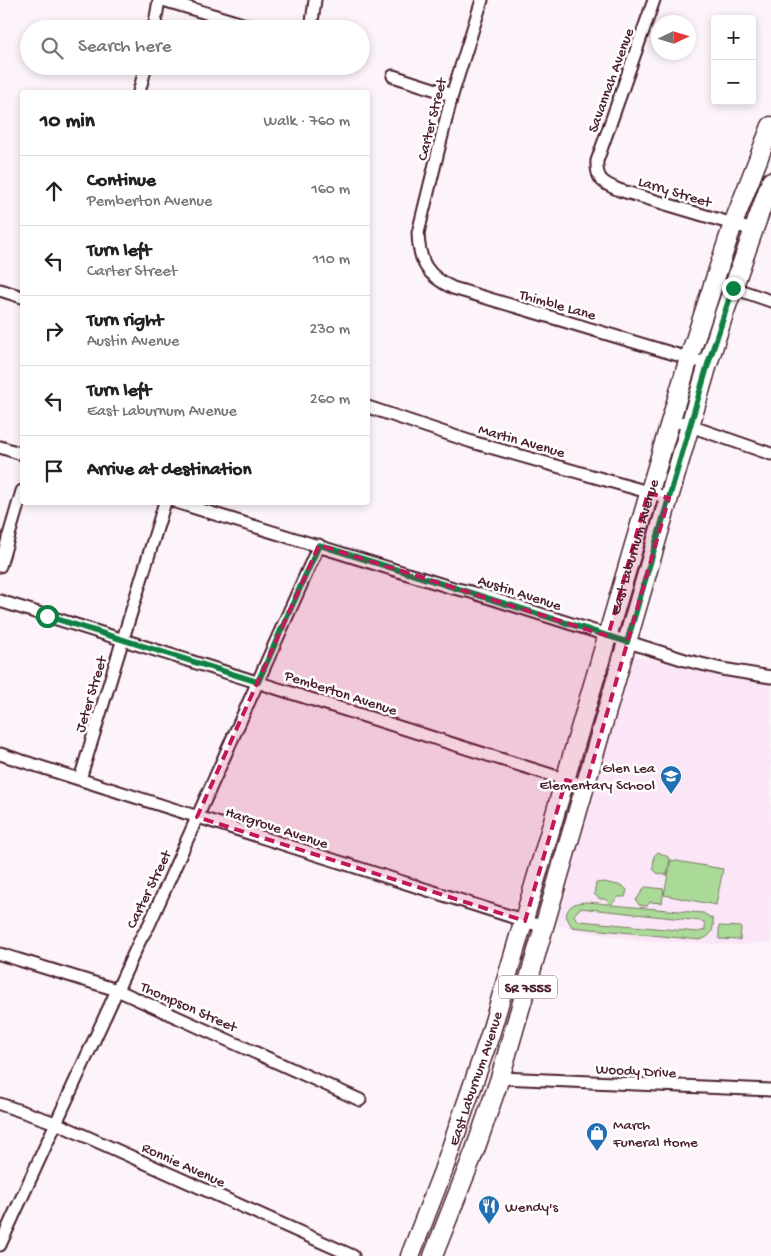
<!DOCTYPE html>
<meta charset="utf-8">
<style>
:root{--surface:#fff;--page:#f6f6f6;--text:#222;--muted:#767676;--line:#e0e0e0}
body{margin:0;font-family:"Gochi Hand",sans-serif;background:var(--page);color:var(--text)}
.controls{position:absolute;right:15px;top:15px;display:grid;overflow:hidden;border-radius:5px;box-shadow:0 2px 8px #0003}
.controls button{width:45px;height:45px;display:grid;place-items:center;padding:0;border:0;border-bottom:1px solid var(--line);background:var(--surface);color:var(--text);font:25px sans-serif}
.compass{position:absolute;left:651px;top:15px;width:45px;height:45px;border-radius:50%;background:var(--surface);box-shadow:0 2px 8px #0003;rotate:86deg}
.stop{position:absolute;width:15px;height:15px;margin:-11px;border:4px solid #0b8043;border-radius:50%;background:#fff}
.stop.end{background:#0b8043;border-color:#fff;box-shadow:0 1px 5px #0008}
.list{margin:0;padding:0;list-style:none}
h2{display:flex;justify-content:space-between;align-items:center;height:65px;margin:0;padding:0 20px;font-size:21px}
h2 small{font-size:16px;font-weight:400;color:var(--muted)}
.list li{display:grid;grid-template-columns:32px 1fr auto;gap:15px;align-items:center;box-sizing:border-box;height:70px;padding:0 20px;border-top:1px solid var(--line)}
.list b{display:block;font-size:19px;white-space:nowrap}
.list p{margin:0;font-size:16px;white-space:nowrap;color:var(--muted)}
.list em{font-size:16px;font-style:normal;color:var(--muted)}
.icon{flex:none;width:28px;height:28px;fill:none;stroke:currentColor;stroke-width:2;stroke-linecap:round;stroke-linejoin:round}
.map{position:relative;flex:none;width:771px;height:1256px;overflow:hidden}
.search{position:absolute;background:var(--surface);box-shadow:0 2px 8px #0003;left:20px;top:20px;width:350px;height:55px;display:flex;align-items:center;gap:12px;box-sizing:border-box;padding:0 18px;border-radius:28px;color:var(--muted);font-size:19px}
.panel{position:absolute;background:var(--surface);box-shadow:0 2px 8px #0003;left:20px;top:90px;width:350px;height:415px;border-radius:5px}
.map>svg:first-child{display:block}
</style>
<div class="map">
<svg width="771" height="1256" viewBox="0 0 771 1256">
<rect width="100%" height="100%" fill="#fdf4fb"/>
<filter id="ink" filterUnits="userSpaceOnUse"><feTurbulence type="fractalNoise" baseFrequency=".02" numOctaves="2"/><feDisplacementMap in="SourceGraphic" scale="10" xChannelSelector="R" yChannelSelector="G"/><feConvolveMatrix kernelMatrix="1 2 1 2 8 2 1 2 1" color-interpolation-filters="sRGB"/></filter>
<g filter="url(#ink)">
<path fill="#fae6f6" d="M614,653L771,677V942L741,945L638,941L569,929L535,914Z"/>
<g fill="#aad998" stroke="#7a7c62" fill-rule="evenodd">
<path d="M658,852L670,858L667,875L657,873L653,869L654,856Z"/>
<path d="M671,860L723,869L716,905L664,895Z"/>
<path d="M604,882L623,886L627,890L625,897H618L611,905L703,913L713,919C714,931 712,936 700,940L572,927L566,916C570,895 594,904 610,904L605,899H600L594,894L596,883ZM580,908L701,921L705,923V930L698,932L580,921L576,919L574,915Z"/>
<path d="M645,887L664,889L662,903L650,902L647,906L639,905L636,900Z"/>
<path d="M719,926L741,927L740,940L719,939Z"/>
</g>
<g fill="none" stroke-linecap="round" stroke-linejoin="round">
<g stroke="#4a1f2b" stroke-width="15">
<g id="minor">
<path d="M163,0L259,29"/>
<path d="M482,0L452,95L418,233C419,262 427,276 453,288L708,364"/>
<path d="M654,0L597,161C596,180 603,183 619,190L753,230"/>
<path d="M154,29L159,0"/>
<path d="M311,29L315,0"/>
<path d="M393,76L452,95"/>
<path d="M139,92L146,66"/>
<path d="M713,281L771,301"/>
<path d="M0,290L22,297"/>
<path d="M368,407L472,442L669,498"/>
<path d="M670,419L771,454"/>
<path d="M0,447L22,454"/>
<path d="M176,502L453,588L471,592L685,660L722,669L771,677"/>
<path d="M0,566L22,491"/>
<path d="M0,601L586,786"/>
<path d="M0,754L544,927"/>
<path d="M80,779L165,502"/>
<path d="M0,954L117,990L360,1100"/>
<path d="M500,1078L771,1090"/>
<path d="M0,1104L56,1123L353,1256"/>
<path d="M0,1245L141,938L149,925L319,545"/>
</g>
</g>
<g stroke="#4a1f2b" stroke-width="21">
<g id="primary">
<path id="s1" d="M410,1256L443,1171L490,1035L689,358L733,224L771,126"/>
<path d="M433,1256L475,1150L500,1078L708,364L724,314L771,181"/>
</g>
</g>
<use href="#minor" stroke="#fff" stroke-width="11"/>
<use href="#primary" stroke="#fff" stroke-width="18"/>
</g>
</g>
<g fill="none" stroke-linecap="round" stroke-linejoin="round" filter="url(#ink)">
<path stroke="#0b8043" stroke-width="6" d="M47,616L258,682L319,545L627,642L708,364L733,288"/>
</g>
<path fill="#c2185b" fill-opacity="0.2" stroke="#c2185b" stroke-width="4" stroke-dasharray="10 6" stroke-linejoin="round" d="M648,493L669,498L586,786L566,780L525,921L197,817L319,545L608,636Z"/>
<defs>
<g id="school-pin" transform="scale(1.125)"><path d="M0 17L-7.5 6A9.5 9.5 0 1 1 7.5 6Z" fill="#1f6fb2" stroke="#fff"/><path d="M0-5L7-2L0 1L-7-2ZM-4 1L0 2.5L4 1V4Q0 6-4 4Z" fill="#fff"/></g>
<g id="shop-pin" transform="scale(1.125)"><path d="M0 17L-7.5 6A9.5 9.5 0 1 1 7.5 6Z" fill="#1f6fb2" stroke="#fff"/><path d="M-5-2.5h2.3a2.7 3.5 0 0 1 5.4 0H5L5.5 6h-11ZM-1.5-2.5h3a1.5 2.3 0 0 0-3 0Z" fill="#fff"/></g>
<g id="restaurant-pin" transform="scale(1.125)"><path d="M0 17L-7.5 6A9.5 9.5 0 1 1 7.5 6Z" fill="#1f6fb2" stroke="#fff"/><path d="M-5-6h1v4h1v-4h1v4h1v-4h1v5L-1.5 .5V6h-2V.5L-5-1ZM5-6V6H3V1.5H1.5Q1.5-4 5-6Z" fill="#fff"/></g>
</defs>
<g fill-rule="evenodd">
<use href="#school-pin" x="671" y="776"/>
<use href="#shop-pin" x="597" y="1133"/>
<use href="#restaurant-pin" x="489" y="1206"/>
</g>
<g text-anchor="middle" stroke-width="5" stroke-linejoin="round" paint-order="stroke">
<rect fill="#fff" stroke="#80626b" stroke-width="1" x="499" y="975.5" width="58" height="23" rx="4"/>
<g font-size="14" font-weight="bold" fill="#4a1f2b">
<text x="528" y="992">SR 7555</text>
</g>
<g font-size="15" fill="#4a1f2b" stroke="#fff">
<text transform="translate(610 80) rotate(-70)" y="5">Savannah Avenue</text>
<text transform="translate(431 119) rotate(-76)" y="5">Carter Street</text>
<text transform="translate(675 191) rotate(17)" y="5">Larry Street</text>
<text transform="translate(558 304) rotate(16)" y="5">Thimble Lane</text>
<text transform="translate(522 440) rotate(16)" y="5">Martin Avenue</text>
<text dy="5" stroke="none"><textPath href="#s1" startOffset="744">East Laburnum Avenue</textPath></text>
<text transform="translate(520 592) rotate(18)" y="5">Austin Avenue</text>
<text transform="translate(341 692) rotate(18)" y="5">Pemberton Avenue</text>
<text transform="translate(90 694) rotate(-73)" y="5">Jeter Street</text>
<text transform="translate(277 827) rotate(18)" y="5">Hargrove Avenue</text>
<text transform="translate(148 889) rotate(-64)" y="5">Carter Street</text>
<text transform="translate(189 1006) rotate(24)" y="5">Thompson Street</text>
<text transform="translate(636 1070) rotate(3)" y="5">Woody Drive</text>
<text dy="5" stroke="none"><textPath href="#s1" startOffset="189">East Laburnum Avenue</textPath></text>
<text transform="translate(184 1164) rotate(24)" y="5">Ronnie Avenue</text>
</g>
<g font-size="15" fill="#4a1f2b" stroke="#fff" text-anchor="start">
<text x="655" y="772" text-anchor="end">Glen Lea<tspan x="655" dy="17">Elementary School</tspan></text>
<text x="613" y="1129">March<tspan x="613" dy="17">Funeral Home</tspan></text>
<text x="505" y="1211">Wendy's</text>
</g>
</g>
</svg>
<div class="controls">
<button>+</button>
<button>−</button>
</div>
<svg class="compass" viewBox="-18 -18 36 36"><path d="M0-13l5 13h-10z" fill="#e53935"/><path d="M0 13l5-13h-10z" fill="#767676"/></svg>
<div class="stop" style="left:47px;top:616px"></div>
<div class="stop end" style="left:733px;top:288px"></div>
<div class="search"><svg class="icon" aria-label="search" viewBox="0 0 24 24"><circle cx="10" cy="10" r="6"/><path d="M15 15l6 6"/></svg>Search here</div>
<section class="panel">
<h2>10 min<small>Walk · 760 m</small></h2>
<ul class="list">
<li><svg class="icon" aria-label="ahead" viewBox="0 0 24 24"><path d="M12 20V5M6 11l6-6 6 6"/></svg><div><b>Continue</b><p>Pemberton Avenue</p></div><em>160 m</em></li>
<li><svg class="icon" aria-label="left" viewBox="0 0 24 24"><path d="M17 20v-9H6M10 6l-5 5 5 5"/></svg><div><b>Turn left</b><p>Carter Street</p></div><em>110 m</em></li>
<li><svg class="icon" aria-label="right" viewBox="0 0 24 24"><path d="M7 20v-9h11M14 6l5 5-5 5"/></svg><div><b>Turn right</b><p>Austin Avenue</p></div><em>230 m</em></li>
<li><svg class="icon" aria-label="left" viewBox="0 0 24 24"><path d="M17 20v-9H6M10 6l-5 5 5 5"/></svg><div><b>Turn left</b><p>East Laburnum Avenue</p></div><em>260 m</em></li>
<li><svg class="icon" aria-label="arrive" viewBox="0 0 24 24"><path d="M6 21V4h12l-3 4 3 4H6"/></svg><div><b>Arrive at destination</b></div></li>
</ul>
</section>
</div>
